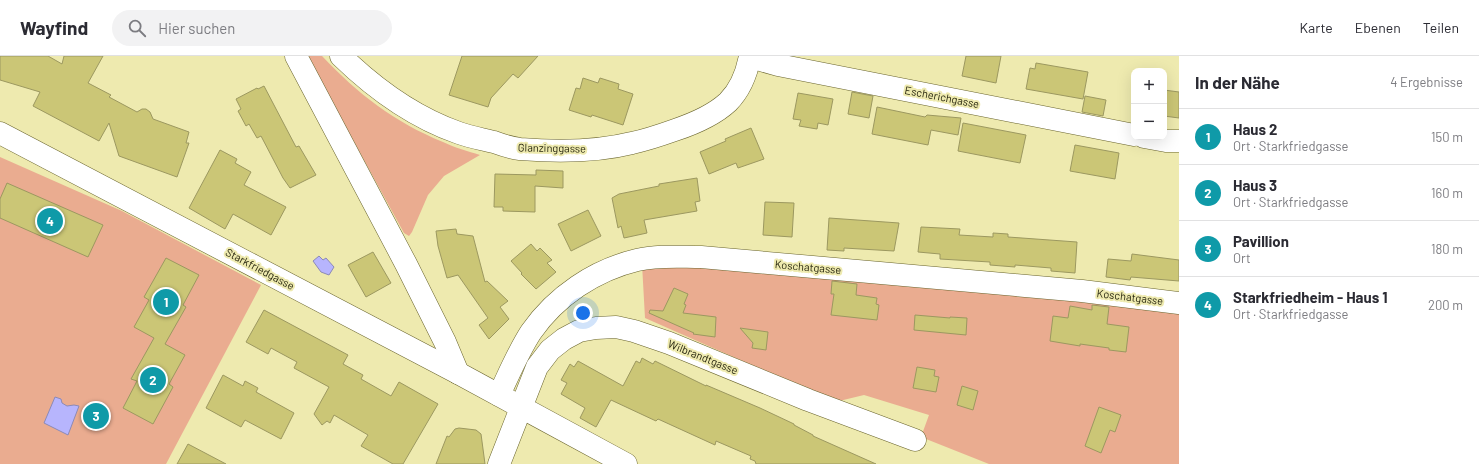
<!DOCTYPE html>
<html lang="de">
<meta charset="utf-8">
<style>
:root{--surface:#fff;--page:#f2f2f3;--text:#2b2b33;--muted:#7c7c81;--line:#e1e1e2;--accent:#111827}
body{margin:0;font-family:Barlow,sans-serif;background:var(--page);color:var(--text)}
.controls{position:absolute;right:12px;top:12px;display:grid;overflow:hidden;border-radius:8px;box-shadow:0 4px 16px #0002}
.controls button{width:36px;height:36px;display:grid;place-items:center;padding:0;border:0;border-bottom:1px solid var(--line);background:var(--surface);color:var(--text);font:20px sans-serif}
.you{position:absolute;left:583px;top:257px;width:14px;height:14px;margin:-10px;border:3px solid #fff;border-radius:50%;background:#1a73e8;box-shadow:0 0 0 6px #1a73e833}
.badge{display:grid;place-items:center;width:26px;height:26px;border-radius:50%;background:var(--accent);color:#fff;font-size:13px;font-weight:700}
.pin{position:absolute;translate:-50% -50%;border:2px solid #fff;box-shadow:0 1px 4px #0006}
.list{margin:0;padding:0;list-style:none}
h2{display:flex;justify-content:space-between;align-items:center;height:52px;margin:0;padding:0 16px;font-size:17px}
h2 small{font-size:13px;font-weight:400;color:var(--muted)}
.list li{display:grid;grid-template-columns:26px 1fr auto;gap:12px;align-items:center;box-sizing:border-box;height:56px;padding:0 16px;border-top:1px solid var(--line)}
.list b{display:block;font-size:15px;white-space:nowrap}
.list p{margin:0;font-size:13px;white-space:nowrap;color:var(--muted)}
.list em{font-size:13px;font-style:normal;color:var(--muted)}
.icon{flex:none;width:22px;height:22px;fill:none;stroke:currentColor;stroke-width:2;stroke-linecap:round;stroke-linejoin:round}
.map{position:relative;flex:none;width:1179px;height:408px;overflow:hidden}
header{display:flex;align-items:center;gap:24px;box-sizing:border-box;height:56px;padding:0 20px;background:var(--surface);border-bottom:1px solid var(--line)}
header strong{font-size:19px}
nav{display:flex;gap:22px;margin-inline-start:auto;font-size:14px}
.search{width:280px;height:36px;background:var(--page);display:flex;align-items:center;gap:10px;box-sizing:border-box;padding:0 14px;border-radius:22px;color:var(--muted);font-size:15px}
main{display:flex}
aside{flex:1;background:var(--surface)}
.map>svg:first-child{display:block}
</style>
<header>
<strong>Wayfind</strong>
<div class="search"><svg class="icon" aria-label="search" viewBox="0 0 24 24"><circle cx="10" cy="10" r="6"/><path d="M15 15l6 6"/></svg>Hier suchen</div>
<nav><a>Karte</a><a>Ebenen</a><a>Teilen</a></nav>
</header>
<main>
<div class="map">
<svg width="1179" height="408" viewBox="0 0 1179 408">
<rect width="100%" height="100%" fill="#eeeaaf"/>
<g fill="#eaac90">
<path d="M309,0H322C358,38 394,66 443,86C455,92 468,95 480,99L444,120L428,139L412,176L409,180L404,177L315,15Z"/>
<path d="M0,101L122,155L261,229L166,408H0Z"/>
<path d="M680,204L1179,253V408H989L921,381L929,359L864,339L835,346L645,262L642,208Z"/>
</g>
<g fill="#b7b5fd" stroke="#8c8ab6">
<path d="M319,200L323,204L326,202L334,211L329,219L321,216L313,205Z"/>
<path d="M55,341L61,343L62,347L67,350L74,349L79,350L68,379L44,367Z"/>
</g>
<g fill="#cbc676" stroke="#9c9860">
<path d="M0,0H48L62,8L64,0H103L88,27L111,39L109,41L137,56L142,53H146L150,56L153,63L189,76L186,87H189L177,121L119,100L109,67L99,85L33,50L40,36L0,24Z"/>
<path d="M462,0H538L518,22L513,18L491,42L488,51L449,39Z"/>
<path d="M966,0H1001L996,27L962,20Z"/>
<path d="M1036,7L1088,16L1083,43L1026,33L1030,12L1035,13Z"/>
<path d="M583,22L598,27L600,22L619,28L618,33L633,38L623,69L592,59L591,61L569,54L576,32L580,33Z"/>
<path d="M264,30L296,91L299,90L316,119L290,132L283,122L261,80L257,82L249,68L246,70L238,55L241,53L236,43L257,32L258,33Z"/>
<path d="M1164,34L1179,36V62L1164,60Z"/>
<path d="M852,36L873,40L869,62L848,58Z"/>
<path d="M798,37L833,43L828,69L818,67L817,73L799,70L801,64L793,63Z"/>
<path d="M1085,40L1106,44L1103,60L1082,56Z"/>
<path d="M877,51L925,61L927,59L961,62L958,79L931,74L928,89L872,78Z"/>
<path d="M963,67L1026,79L1020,107L958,95Z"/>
<path d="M751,72L764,103L738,112L736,107L709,118L700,96L726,85L725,83Z"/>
<path d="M1075,89L1119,97L1115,123L1070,115Z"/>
<path d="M220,94L237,103L235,107L251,116L244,129L286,151L271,179L233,158L225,173L189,152Z"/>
<path d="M536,114L563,115V132L535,130V156L503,155V151H494L495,118L536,119Z"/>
<path d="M697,122L700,145L695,146L697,155L644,164L647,177L624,182L621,170L618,172L612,142L619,138L659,130V128Z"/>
<path d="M7,127L103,169L88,201L0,162V143Z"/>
<path d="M765,146L794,147L792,181L763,179Z"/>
<path d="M588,154L601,180L571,195L558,168Z"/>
<path d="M829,162L899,167L894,195L844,192V195L827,194Z"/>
<path d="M921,171L960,173L959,179L993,181V177L1008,178V181L1077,186L1075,217L1051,215V212L1015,209V211L990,209V206L940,203V198L918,196Z"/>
<path d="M456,173L457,178L473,180L485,226L487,225L508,245L500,251L509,263L489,283L479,269L488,262L458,219L447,222L438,190L436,175Z"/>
<path d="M531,188L537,195L540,192L552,204L547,207L556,216L536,233L521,218L522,217L511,205Z"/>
<path d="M373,196L391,227L366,241L348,209Z"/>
<path d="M1132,198L1179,204V225L1131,221L1130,224L1106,221L1108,203L1131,205Z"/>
<path d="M166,202L199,219L183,249L186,251L165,288L185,299L169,328L173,331L153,368L123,352L137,325L131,323L154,282L134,271L149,244L144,241Z"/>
<path d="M832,225L857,228L856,239L877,242L876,248L879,249L877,264L831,259L834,238H831Z"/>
<path d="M674,232L688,238L684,248L686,249L683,257L716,261L715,281L693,278L694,277L649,257L650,254L663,255Z"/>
<path d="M1092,249L1109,251L1107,268L1129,271L1126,296L1109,294V292L1080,288V290L1050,285L1053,260L1068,262L1070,250L1092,254Z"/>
<path d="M264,254L348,299L343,308L363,319L361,323L391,340L399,326L438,348L403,408H393L361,390L368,379L334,359L330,367L327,365L322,369L314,358L329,331L294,312L297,306L271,292L268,298L246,286Z"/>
<path d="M915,259L950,262V261L967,262L966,279L914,274Z"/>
<path d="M740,272L768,276L766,294L752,292L753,287Z"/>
<path d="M642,302L653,308L655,305L706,330V329L760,352L794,368V369L813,379V380L876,408H756L755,405L750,403L751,400L716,385L715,389L658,363L656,365L611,344L596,371L580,362L585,352L561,338L567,327L561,324L570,308L574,311L578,305L623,330L636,305L640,307Z"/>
<path d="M917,311L935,314L934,320L939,321L936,336L913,332Z"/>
<path d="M223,319L243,330L245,325L258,332L256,336L294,357L281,383L245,364L241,371L206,352Z"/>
<path d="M962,330L978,335L973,354L957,349Z"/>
<path d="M96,349L102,352L107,357L102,366L96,368L90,366L87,359L90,352Z"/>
<path d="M1099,351L1121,359L1115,376L1110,374L1101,397L1085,390Z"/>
<path d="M459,372L476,374L481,378L485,408H436L447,380L449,381L455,373Z"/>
<path d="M188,388L226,408H177Z"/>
</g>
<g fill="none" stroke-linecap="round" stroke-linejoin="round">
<g stroke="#69642d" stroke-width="23">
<g id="minor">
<path d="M296,0L406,208L445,286L458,317"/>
<path d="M341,0C376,34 413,61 459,77C470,81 482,83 494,86C502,89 512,92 520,93C557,96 596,96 632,87C646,84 661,79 675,74C693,68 714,59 728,46C740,34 747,16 750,0"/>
<path d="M750,1L778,9L1134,79"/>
<path d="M0,77L458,317L626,408"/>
<path d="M1144,81L1166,85H1179"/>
<path d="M499,339C509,318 518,296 531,276C556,240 595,214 637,204C658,199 680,201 701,201L1082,235L1179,247"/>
<path d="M499,408L537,311L550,294L564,283L579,275L596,272L616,271L634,275L669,287L808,344L915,384"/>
</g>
</g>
<use href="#minor" stroke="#fff" stroke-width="22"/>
</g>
<g text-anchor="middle" stroke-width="4" stroke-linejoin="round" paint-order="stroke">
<g font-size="11" fill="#28270f" stroke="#eeeaaf">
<text transform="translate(942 41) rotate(11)" y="4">Escherichgasse</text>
<text transform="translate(552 92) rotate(1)" y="4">Glanzinggasse</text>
<text transform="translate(808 211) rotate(5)" y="4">Koschatgasse</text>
<text transform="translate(260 213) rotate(28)" y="4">Starkfriedgasse</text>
<text transform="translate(1130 241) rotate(7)" y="4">Koschatgasse</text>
<text transform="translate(703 301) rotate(22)" y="4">Wilbrandtgasse</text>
</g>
</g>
</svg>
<div class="controls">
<button>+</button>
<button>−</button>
</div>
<div class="you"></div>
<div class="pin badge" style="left:166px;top:246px;background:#0f9aa8">1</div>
<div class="pin badge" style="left:153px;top:324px;background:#0f9aa8">2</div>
<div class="pin badge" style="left:96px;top:360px;background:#0f9aa8">3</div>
<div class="pin badge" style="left:50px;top:165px;background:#0f9aa8">4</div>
</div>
<aside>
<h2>In der Nähe<small>4 Ergebnisse</small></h2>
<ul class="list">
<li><span class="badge" style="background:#0f9aa8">1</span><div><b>Haus 2</b><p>Ort · Starkfriedgasse</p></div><em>150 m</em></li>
<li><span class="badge" style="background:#0f9aa8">2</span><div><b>Haus 3</b><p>Ort · Starkfriedgasse</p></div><em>160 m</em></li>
<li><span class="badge" style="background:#0f9aa8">3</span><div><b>Pavillion</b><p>Ort</p></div><em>180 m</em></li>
<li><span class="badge" style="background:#0f9aa8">4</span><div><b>Starkfriedheim - Haus 1</b><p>Ort · Starkfriedgasse</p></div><em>200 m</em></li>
</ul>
</aside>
</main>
